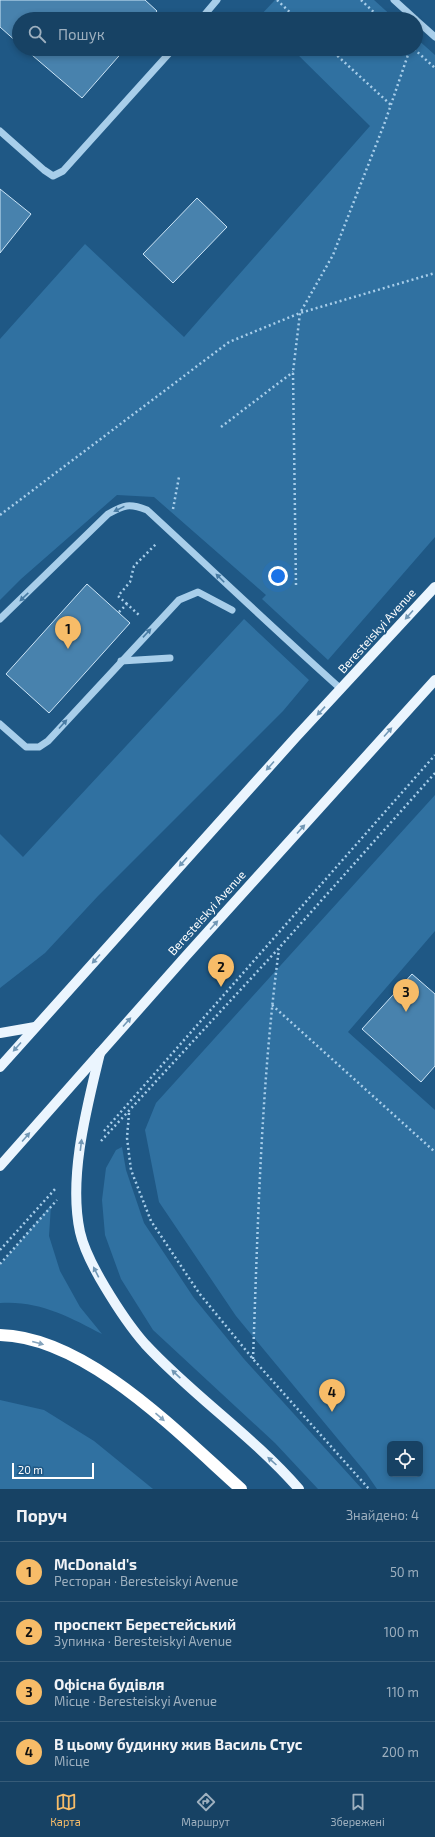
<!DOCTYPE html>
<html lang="uk">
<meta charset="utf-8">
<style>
:root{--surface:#174264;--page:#244d6d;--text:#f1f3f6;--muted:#9eb0bf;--line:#365b78;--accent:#f7bc68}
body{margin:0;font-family:"Exo 2",sans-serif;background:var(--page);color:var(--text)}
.controls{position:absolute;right:12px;bottom:12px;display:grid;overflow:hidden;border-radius:6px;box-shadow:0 2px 6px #0003}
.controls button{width:36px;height:36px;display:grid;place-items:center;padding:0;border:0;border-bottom:1px solid var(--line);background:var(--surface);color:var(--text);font:20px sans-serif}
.scale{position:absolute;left:12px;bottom:10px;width:82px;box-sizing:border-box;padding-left:4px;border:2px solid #fff;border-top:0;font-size:11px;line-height:14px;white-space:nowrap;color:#fff;-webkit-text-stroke:3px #1f5885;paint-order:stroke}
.you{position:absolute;left:278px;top:576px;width:14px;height:14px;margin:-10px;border:3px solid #fff;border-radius:50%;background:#1a73e8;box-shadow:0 0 0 6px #1a73e833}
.badge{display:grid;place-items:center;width:26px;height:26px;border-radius:50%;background:var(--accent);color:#111;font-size:13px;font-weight:700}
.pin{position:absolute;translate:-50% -33px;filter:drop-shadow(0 1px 2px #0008)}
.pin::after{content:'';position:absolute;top:21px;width:14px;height:12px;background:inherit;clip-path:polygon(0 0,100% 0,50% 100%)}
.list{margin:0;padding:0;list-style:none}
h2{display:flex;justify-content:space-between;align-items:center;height:52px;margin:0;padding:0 16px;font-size:17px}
h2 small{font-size:13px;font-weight:400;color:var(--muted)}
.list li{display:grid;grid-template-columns:26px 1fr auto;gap:12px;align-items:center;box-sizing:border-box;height:60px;padding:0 16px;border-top:1px solid var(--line)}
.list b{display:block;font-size:15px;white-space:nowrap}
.list p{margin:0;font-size:13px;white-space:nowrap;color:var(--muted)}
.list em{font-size:13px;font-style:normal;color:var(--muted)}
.icon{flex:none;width:22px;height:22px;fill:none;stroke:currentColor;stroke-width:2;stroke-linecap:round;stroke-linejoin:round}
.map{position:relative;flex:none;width:435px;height:1489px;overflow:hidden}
.search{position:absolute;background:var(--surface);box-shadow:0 2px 6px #0003;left:12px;right:12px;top:12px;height:44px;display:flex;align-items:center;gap:10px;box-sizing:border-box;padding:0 14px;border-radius:22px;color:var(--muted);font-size:15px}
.sheet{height:292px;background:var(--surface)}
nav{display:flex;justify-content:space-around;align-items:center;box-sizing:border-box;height:56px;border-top:1px solid var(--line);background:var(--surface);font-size:11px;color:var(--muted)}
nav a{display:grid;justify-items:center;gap:2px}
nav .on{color:var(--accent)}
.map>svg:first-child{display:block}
</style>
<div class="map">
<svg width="435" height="1489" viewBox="0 0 435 1489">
<rect width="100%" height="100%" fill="#1f5885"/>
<g fill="#3071a1" fill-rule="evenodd">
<path d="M275,0H374L395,19H261L259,17Z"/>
<path d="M416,38L435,55V537L328,660L262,599L266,595L154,497L117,495L21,579L0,600V339L85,244L184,337L370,126L292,49H416Z"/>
<path d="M244,619L309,680L283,711L98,896L45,953L0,988V834L23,857Z"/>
<path d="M435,795V931L348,1032L435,1110V1489H377L366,1473L236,1316L159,1202L145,1130L156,1103ZM390,1444H420V1474H390Z"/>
<path d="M122,1147L126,1170L144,1223L194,1298L244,1359L362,1489H318L275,1443L153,1330L121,1279L105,1235L102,1200L106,1168L116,1150Z"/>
<path d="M51,1205L49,1236L60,1271L80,1307L102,1334C70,1317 38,1300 0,1303V1265Z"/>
<path d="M0,1400L44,1410L94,1441L153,1489H0Z"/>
</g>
<g fill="#4882ad" stroke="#cce5f7">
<path d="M0,0H145L157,11L150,19H19V44L0,27Z"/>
<path d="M25,49H125L82,98Z"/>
<path d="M0,189L31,214L0,253Z"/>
<path d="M197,198L227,227L173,283L143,254Z"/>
<path d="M87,584L130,623L49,713L6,674Z"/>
<path d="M412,974L435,994V1066L421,1082L362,1029Z"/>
</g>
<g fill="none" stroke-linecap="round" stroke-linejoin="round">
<g stroke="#a8ceea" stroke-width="2.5" stroke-dasharray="2 3" stroke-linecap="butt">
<path d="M277,0L297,19"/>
<path d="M361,0L381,19"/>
<path d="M330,49L391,105"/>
<path d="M414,49L435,68"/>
<path d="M221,427L293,372"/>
<path d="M173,509L179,477"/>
<path d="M0,515L229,342L300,313L435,273"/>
<path d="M296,585L293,372L300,313L333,255L385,122L410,49"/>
<path d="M127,604L118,596L130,582L134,566L157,543"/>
<path d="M119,612L127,604L140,616"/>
<path d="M272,1005L435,1152"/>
<path d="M129,1113L127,1138L131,1170L151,1221L199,1293L253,1359L369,1489"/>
<path d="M104,1131L435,755"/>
<path d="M101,1141L279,948L435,773"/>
<path d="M0,1250L56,1188"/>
<path d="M0,1264L57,1200"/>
<path d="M253,1359C258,1222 261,1084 279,949"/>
</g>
<g stroke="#a8ceea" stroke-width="7">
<path d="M394,0L415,19"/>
<path d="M201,19L217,0"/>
<path d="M416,20L435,37"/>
<path d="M0,131L44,170L53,176L63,171L173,49"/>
<path d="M0,619L108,514C124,505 129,503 147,510C212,570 275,630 341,689"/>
<path d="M121,661L170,658"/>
<path d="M0,724L26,747H39L48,741L179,600L198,592L232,610"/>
</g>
<g stroke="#ebf5fe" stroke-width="10">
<path d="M0,1033L35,1027"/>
<path d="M100,1053C87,1107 68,1177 80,1232C84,1250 96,1272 105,1287C117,1307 130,1327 145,1344C193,1396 253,1436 299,1489"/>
<path d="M0,1067L296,737L435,587"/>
<path d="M0,1166L185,957L435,680"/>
</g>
<path stroke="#fff" stroke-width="12" d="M0,1335C87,1337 179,1434 241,1489"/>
</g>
<defs><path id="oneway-solid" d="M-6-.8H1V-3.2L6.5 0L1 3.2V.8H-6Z"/></defs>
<g fill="#487ba3">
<use href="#oneway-solid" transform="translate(119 509) rotate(154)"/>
<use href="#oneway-solid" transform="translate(220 578) rotate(-135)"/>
<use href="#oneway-solid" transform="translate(24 597) rotate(136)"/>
<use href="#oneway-solid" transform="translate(147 633) rotate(-47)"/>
<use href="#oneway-solid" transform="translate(63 724) rotate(-48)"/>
</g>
<g fill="#7197b5">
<use href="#oneway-solid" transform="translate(409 615) rotate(132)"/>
<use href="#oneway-solid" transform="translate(321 711) rotate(133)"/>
<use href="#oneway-solid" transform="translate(388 732) rotate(-48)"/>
<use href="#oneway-solid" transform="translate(270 766) rotate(132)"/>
<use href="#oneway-solid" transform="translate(301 829) rotate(-48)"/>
<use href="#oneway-solid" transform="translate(183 862) rotate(132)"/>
<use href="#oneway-solid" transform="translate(214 925) rotate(-48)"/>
<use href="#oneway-solid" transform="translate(96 959) rotate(132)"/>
<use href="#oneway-solid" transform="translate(127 1022) rotate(-48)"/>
<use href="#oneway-solid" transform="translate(17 1047) rotate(132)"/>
<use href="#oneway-solid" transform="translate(26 1137) rotate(-49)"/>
<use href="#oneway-solid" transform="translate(81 1145) rotate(-83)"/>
<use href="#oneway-solid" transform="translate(96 1272) rotate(-117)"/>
<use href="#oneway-solid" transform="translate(176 1374) rotate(-137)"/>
<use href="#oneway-solid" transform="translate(272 1461) rotate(-138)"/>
</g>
<g fill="#84a3bc">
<use href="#oneway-solid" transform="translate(38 1343) rotate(15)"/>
<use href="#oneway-solid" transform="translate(160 1417) rotate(41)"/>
</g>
<g text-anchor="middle" stroke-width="4" stroke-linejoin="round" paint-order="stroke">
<g font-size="12" fill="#fff" stroke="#1f5885">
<text transform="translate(377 631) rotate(-48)" y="4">Beresteiskyi Avenue</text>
<text transform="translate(207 913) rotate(-48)" y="4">Beresteiskyi Avenue</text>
</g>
</g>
</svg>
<div class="controls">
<button><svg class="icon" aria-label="locate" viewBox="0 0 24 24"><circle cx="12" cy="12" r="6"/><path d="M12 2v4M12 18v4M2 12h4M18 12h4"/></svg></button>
</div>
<div class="scale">20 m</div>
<div class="you"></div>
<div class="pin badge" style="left:68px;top:649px">1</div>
<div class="pin badge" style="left:221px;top:987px">2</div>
<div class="pin badge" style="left:406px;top:1012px">3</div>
<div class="pin badge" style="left:332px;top:1412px">4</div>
<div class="search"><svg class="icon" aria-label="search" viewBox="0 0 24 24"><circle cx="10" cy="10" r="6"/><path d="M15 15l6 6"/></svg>Пошук</div>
</div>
<section class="sheet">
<h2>Поруч<small>Знайдено: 4</small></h2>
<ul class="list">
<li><span class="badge">1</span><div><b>McDonald's</b><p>Ресторан · Beresteiskyi Avenue</p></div><em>50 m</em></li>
<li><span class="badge">2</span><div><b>проспект Берестейський</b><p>Зупинка · Beresteiskyi Avenue</p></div><em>100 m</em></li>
<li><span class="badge">3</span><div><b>Офісна будівля</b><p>Місце · Beresteiskyi Avenue</p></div><em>110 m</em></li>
<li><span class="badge">4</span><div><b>В цьому будинку жив Василь Стус</b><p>Місце</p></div><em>200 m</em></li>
</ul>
</section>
<nav>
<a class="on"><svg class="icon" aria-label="map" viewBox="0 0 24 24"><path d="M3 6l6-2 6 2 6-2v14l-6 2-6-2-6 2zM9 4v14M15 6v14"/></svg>Карта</a>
<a><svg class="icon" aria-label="directions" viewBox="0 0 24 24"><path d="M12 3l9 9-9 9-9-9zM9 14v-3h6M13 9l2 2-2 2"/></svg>Маршрут</a>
<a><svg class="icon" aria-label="saved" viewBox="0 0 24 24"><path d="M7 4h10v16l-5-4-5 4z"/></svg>Збережені</a>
</nav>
